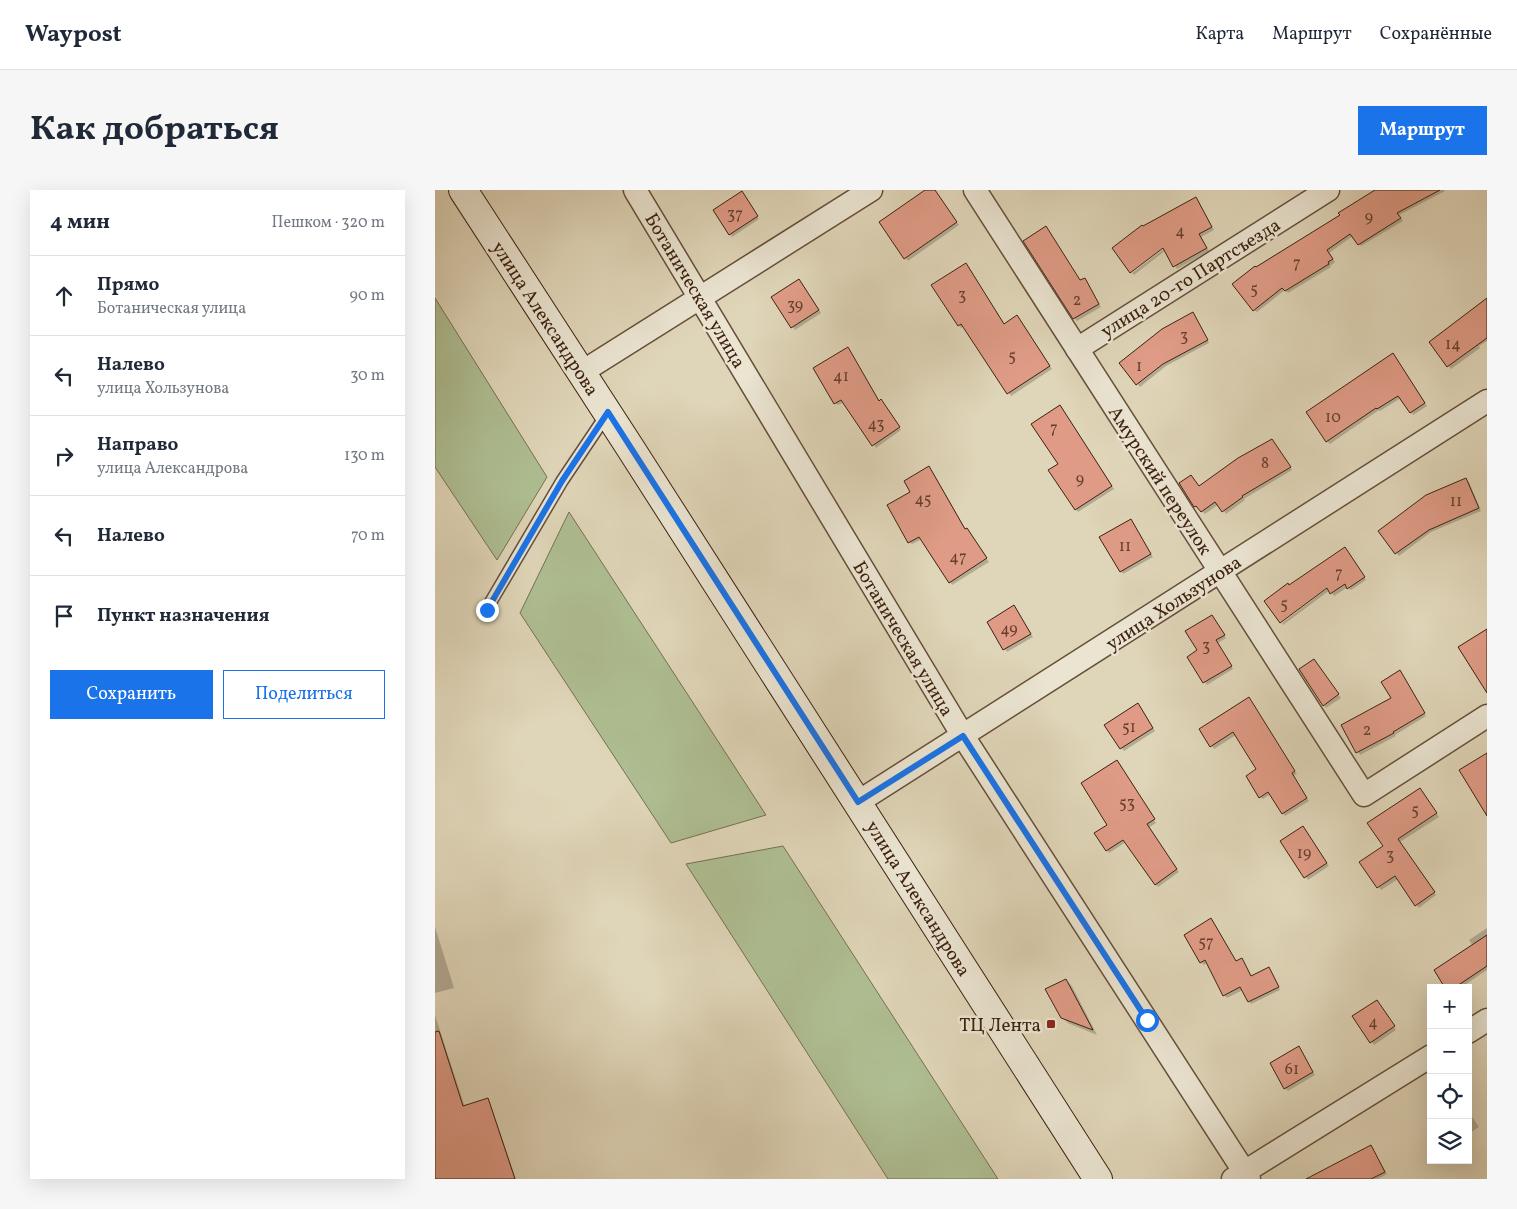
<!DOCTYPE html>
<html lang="ru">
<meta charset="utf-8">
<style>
:root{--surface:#fff;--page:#f6f6f7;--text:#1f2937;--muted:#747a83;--line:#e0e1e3;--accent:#1a73e8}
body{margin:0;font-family:Vollkorn,serif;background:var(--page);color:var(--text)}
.controls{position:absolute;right:15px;bottom:15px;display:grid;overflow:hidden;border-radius:0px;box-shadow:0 5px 20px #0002}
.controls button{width:45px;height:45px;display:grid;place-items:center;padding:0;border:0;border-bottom:1px solid var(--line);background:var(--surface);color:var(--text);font:25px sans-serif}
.stop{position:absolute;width:15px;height:15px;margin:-11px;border:4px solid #1a73e8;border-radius:50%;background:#fff}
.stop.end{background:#1a73e8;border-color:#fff;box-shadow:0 1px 5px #0008}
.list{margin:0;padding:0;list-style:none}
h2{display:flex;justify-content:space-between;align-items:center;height:65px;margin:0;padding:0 20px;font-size:21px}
h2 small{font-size:16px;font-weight:400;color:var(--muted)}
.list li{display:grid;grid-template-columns:32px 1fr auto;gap:15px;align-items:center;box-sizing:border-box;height:80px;padding:0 20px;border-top:1px solid var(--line)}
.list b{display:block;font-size:19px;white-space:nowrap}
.list p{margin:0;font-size:16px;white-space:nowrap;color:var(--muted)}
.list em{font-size:16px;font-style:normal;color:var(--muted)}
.actions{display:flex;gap:10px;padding:15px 20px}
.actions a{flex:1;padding:11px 0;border:1px solid var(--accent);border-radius:0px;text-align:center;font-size:18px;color:var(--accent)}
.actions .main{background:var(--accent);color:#fff}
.icon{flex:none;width:28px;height:28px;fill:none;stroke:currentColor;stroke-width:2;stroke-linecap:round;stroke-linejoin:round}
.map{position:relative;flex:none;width:1052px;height:989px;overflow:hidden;border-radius:0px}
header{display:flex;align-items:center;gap:30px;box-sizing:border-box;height:70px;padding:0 25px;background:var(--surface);border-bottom:1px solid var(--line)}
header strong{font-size:24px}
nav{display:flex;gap:28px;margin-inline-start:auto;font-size:18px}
.intro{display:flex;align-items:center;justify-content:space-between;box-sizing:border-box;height:120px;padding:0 30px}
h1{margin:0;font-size:35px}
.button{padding:12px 22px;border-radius:0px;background:var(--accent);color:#fff;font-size:18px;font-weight:700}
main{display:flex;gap:30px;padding:0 30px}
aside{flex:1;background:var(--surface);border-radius:0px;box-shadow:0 5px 20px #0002}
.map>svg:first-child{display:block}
</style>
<header>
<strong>Waypost</strong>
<nav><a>Карта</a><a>Маршрут</a><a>Сохранённые</a></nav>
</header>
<div class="intro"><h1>Как добраться</h1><a class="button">Маршрут</a></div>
<main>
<aside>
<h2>4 мин<small>Пешком · 320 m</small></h2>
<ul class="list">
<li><svg class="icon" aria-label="ahead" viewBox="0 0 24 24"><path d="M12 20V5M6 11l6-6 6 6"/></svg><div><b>Прямо</b><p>Ботаническая улица</p></div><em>90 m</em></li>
<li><svg class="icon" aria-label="left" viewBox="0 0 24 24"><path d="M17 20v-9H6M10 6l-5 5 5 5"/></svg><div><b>Налево</b><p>улица Хользунова</p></div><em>30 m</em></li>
<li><svg class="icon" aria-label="right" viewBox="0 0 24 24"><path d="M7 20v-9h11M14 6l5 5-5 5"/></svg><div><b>Направо</b><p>улица Александрова</p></div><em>130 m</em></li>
<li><svg class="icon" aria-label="left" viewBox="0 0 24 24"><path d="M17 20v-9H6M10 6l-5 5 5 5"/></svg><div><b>Налево</b></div><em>70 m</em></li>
<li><svg class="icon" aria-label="arrive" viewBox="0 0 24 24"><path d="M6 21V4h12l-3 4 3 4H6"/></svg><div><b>Пункт назначения</b></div></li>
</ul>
<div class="actions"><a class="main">Сохранить</a><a>Поделиться</a></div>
</aside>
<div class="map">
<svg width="1052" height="989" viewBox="0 0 1052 989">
<rect width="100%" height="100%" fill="#dfd5b8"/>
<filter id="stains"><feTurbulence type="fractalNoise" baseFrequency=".004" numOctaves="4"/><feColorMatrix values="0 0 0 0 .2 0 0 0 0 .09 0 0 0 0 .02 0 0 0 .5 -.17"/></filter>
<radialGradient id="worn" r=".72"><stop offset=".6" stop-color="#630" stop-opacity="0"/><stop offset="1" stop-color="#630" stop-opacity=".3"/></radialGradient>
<g fill="#aebe92" stroke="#767050">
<path d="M0,108L112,287L62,370L0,277Z"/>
<path d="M134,322L331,625L236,653L85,423Z"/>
<path d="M348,656L563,989H453L251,674Z"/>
</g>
<g fill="#0003">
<path d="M492,0H499L524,35L473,71L445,33Z"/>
<path d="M943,0H1009L1010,1L964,25L968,31L926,56L918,46L894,63L900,72L895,76L896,77L853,103L850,100L822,122L819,120L906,26Z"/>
<path d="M309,5L324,29L297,47L295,44Z"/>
<path d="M761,8L779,40L766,47L774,61L742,79L731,60L699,85L697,83L734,55Z"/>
<path d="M611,37L646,92L650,89L652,92L666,117L642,131L639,128Z"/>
<path d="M533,77L570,135L585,130L617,179L576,206L529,136L526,138L524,135Z"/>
<path d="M367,93L386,123L360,140L338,108Z"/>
<path d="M1052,109V151L1044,156L1045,158L1016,179L995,152L1044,116L1043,115Z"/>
<path d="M760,127L774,153L731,176L705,197L686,173Z"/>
<path d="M415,162L445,212L448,214L466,240L441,258L409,212L403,215L400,213Z"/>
<path d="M960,167L992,216L978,225L966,208L945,221L944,220L895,254L892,251Z"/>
<path d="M627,219L679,299L643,322L641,319L624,274Z"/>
<path d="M839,253L857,280L809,309L810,310L791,324L784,314L770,324L764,318L763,319L760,316L765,298Z"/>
<path d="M497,281L531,340L534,342L554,372L517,395L487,349L477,354L474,352L477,302Z"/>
<path d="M1031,289L1034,292L1046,321L996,342L964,366L945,341Z"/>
<path d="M696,330L718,367L688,384L686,381Z"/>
<path d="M912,361L931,390L916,400L913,397L899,406L895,400L848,435L847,433L897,395L854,396Z"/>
<path d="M579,417L598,447L572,462L553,432Z"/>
<path d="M777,426L791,448L783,453L798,479L772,495L754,467L764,461Z"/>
<path d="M881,473L906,508L891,518L866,480Z"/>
<path d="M965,483L991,526L960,545L961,546L925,565L908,535L958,508Z"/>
<path d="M814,509L862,584L858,586L874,611L850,626L836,604L828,609L825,607L823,579L801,545L779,559L766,539Z"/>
<path d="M705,518L720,541L689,561L671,535Z"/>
<path d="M682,572L721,633L713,638L744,682L723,697L691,652L674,663L672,660Z"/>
<path d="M988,602L1004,627L965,652L1001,705L984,718L963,689L946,700L926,673L950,656Z"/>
<path d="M870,640L894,676L873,690L847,652Z"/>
<path d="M776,730L802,772H809L817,787L836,781L845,800L816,814L808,800L792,808L789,805L773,772L769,775L766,772Z"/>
<path d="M0,737L19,798L0,803Z"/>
<path d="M1052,738V780L1025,798H1012L1038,756L1034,750Z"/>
<path d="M631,790L637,796L662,845L633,833L627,827Z"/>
<path d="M944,814L961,840L939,855L919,827Z"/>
<path d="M0,825L30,917L52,909L55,912L81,989H0Z"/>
<path d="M864,858L880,885L853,901L850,898Z"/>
<path d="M1033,921L1044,937L1033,944Z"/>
<path d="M936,957L952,984L943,989H896Z"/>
</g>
<g fill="#df9b86" stroke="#3d220f">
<path d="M490,0H500L522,32L469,69L444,32Z"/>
<path d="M940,0H1005L962,23L966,28L923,55L915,44L892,60L898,69L893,72L894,74L850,101L847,98L818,121L797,94L820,76L821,77L905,25L903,23Z"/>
<path d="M307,1L323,26L294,45L278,20Z"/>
<path d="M761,7L777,37L764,44L772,58L738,77L728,58L695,83L677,58L707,35L708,36Z"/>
<path d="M611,36L645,90L650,88L664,114L638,129L588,51Z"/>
<path d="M531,73L569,134L582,125L615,176L572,204L526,134L523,136L496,95Z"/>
<path d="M364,89L384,120L356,138L336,107Z"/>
<path d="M1052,108V148L1012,177L994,152Z"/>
<path d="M758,122L773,150L728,174L701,195L684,173L727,139Z"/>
<path d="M413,157L444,211L446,209L465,237L437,256L406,210L399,214L378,178Z"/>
<path d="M958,163L990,213L975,223L963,206L942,219L941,218L891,252L871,222Z"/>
<path d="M625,215L677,296L640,320L613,280L623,274L596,234Z"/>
<path d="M837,249L856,277L807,306L808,307L787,322L780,312L766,322L761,316L759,317L744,293L756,285L764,296L803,268Z"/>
<path d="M494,276L530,339L532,338L552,368L514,393L484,347L473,353L452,315L475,302L469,291Z"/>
<path d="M1031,288L1044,318L994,340L960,364L943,341L991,305Z"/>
<path d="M696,329L716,364L685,382L664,347Z"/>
<path d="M910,357L930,387L912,399L910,394L895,404L892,398L845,433L829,411L853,393L854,395Z"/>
<path d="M579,415L596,444L568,460L552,432Z"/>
<path d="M777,425L790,445L781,450L797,476L768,493L752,467L762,460L750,441Z"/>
<path d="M1052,439V503L1023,457Z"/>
<path d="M879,469L904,504L888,516L864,479Z"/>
<path d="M965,480L990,523L958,542L959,543L921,563L906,535L956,508L946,492Z"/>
<path d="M814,507L860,581L857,583L872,608L847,624L833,602L824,608L811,586L821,579L798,542L775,557L764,539Z"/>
<path d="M703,513L718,538L685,559L669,535Z"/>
<path d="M1052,563V626L1024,580Z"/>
<path d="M682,570L720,629L712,634L742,679L720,695L688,650L671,661L659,643L672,635L646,593Z"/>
<path d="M985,598L1002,623L963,649L1000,702L980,716L960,686L942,698L924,672L948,656L932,633Z"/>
<path d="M868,636L892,673L869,688L845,651Z"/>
<path d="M776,728L801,771L807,768L816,786L834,777L844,797L813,812L805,797L788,806L770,770L765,773L749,745Z"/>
<path d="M1052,745V776L1019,798H1010L999,780Z"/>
<path d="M631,789L658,840L626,828L610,799Z"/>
<path d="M942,810L960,836L935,853L917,826Z"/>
<path d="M4,841L28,916L53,908L80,989H0V842Z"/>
<path d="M864,856L878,882L849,899L835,873Z"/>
<path d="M936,955L950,982L936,989H871Z"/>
</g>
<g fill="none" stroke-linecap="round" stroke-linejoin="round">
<g stroke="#664f39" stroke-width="14">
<path id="lane" d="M51,420L127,291L172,224"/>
</g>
<g stroke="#664f39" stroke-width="25">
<g id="street">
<path d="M200,0L528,546L814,989"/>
<path d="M540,0L929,605L1052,526"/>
<path d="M642,159L893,0"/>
<path d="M147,182L436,0"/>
<path d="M423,612L1052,211"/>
<path d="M1033,842L1052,830"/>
<path d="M798,989L996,866"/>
</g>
</g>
<g stroke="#3d220f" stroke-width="30">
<path id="secondary" d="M28,0C242,328 452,658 663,989"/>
</g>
<use href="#lane" stroke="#eae4d1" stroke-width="11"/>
<use href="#street" stroke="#eae4d1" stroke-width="22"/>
<use href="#secondary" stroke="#eae4d1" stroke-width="28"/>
</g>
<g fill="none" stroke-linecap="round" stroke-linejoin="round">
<path stroke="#1a73e8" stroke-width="6" d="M52,420L127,291L173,222L423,612L528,546L712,830"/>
</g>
<rect fill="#8f2418" stroke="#eae4d1" stroke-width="2" x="611" y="829" width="10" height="10" rx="2.5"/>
<g text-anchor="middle" stroke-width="5" stroke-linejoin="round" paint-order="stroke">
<g font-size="16" fill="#66402d">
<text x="300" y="29">37</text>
<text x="934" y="32">9</text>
<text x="745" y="46">4</text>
<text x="862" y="78">7</text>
<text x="819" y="104">5</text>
<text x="527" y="110">3</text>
<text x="642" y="115">2</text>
<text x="360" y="120">39</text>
<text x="749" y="151">3</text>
<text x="1018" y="159">14</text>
<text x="577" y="171">5</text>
<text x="704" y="181">1</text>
<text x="406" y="191">41</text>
<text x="898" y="232">10</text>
<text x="441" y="239">43</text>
<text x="619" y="243">7</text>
<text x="830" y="278">8</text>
<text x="645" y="294">9</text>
<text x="488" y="314">45</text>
<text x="1021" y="316">11</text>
<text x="690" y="361">11</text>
<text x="523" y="372">47</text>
<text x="904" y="388">7</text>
<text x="849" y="419">5</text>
<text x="574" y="444">49</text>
<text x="771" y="461">3</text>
<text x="694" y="542">51</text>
<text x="932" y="545">2</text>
<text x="692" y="618">53</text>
<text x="980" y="625">5</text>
<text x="869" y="668">19</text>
<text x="955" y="670">3</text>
<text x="771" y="757">57</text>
<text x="938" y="837">4</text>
<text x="857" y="884">61</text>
</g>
<g font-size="19" fill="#3d220f" stroke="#eae4d1">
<text transform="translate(755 87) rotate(-32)" y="7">улица 20-го Партсъезда</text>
<text transform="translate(261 100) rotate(59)" y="7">Ботаническая улица</text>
<text transform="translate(111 128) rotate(57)" y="7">улица Александрова</text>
<text transform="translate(726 290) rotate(57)" y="7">Амурский переулок</text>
<text transform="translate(738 412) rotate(-33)" y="7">улица Хользунова</text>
<text transform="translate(469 448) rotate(59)" y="7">Ботаническая улица</text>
<text transform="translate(484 708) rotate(58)" y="7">улица Александрова</text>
</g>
<g font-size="19" fill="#3d220f" stroke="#eae4d1" text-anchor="end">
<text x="606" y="841">ТЦ Лента</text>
</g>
</g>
<rect width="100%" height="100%" filter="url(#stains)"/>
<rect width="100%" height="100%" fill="url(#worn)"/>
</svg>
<div class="controls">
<button>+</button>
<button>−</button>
<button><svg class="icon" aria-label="locate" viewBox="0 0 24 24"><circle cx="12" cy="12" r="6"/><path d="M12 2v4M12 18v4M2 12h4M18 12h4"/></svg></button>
<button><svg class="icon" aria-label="layers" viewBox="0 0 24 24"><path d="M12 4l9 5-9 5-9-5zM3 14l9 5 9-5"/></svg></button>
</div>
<div class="stop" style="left:712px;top:830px"></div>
<div class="stop end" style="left:52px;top:420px"></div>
</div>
</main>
